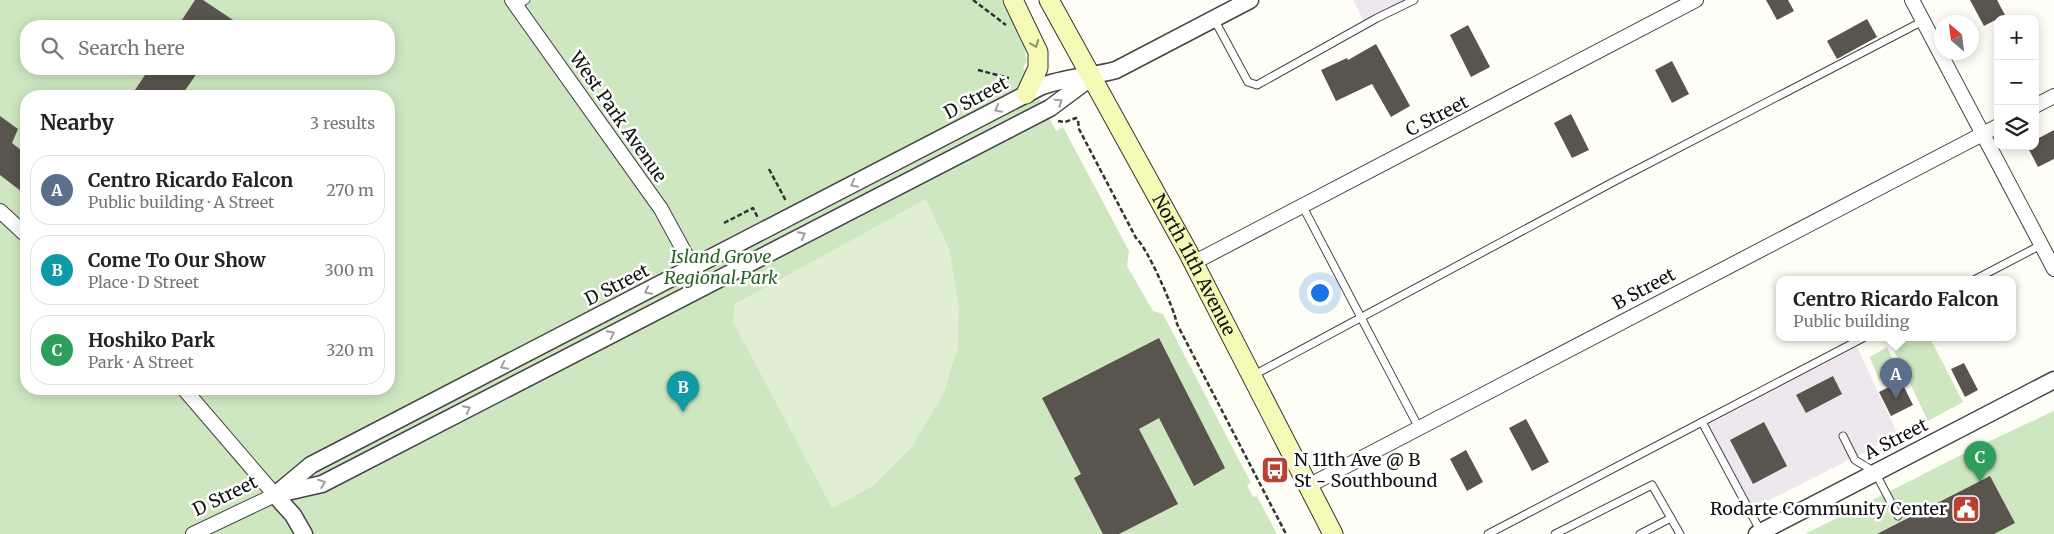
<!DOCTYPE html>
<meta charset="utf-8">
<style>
:root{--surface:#fff;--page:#f2f2f2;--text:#222;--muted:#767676;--line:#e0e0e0;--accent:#d93025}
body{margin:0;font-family:Merriweather,serif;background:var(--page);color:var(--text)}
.controls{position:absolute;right:15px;top:15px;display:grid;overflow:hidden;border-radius:10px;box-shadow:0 2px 12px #0003}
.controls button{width:45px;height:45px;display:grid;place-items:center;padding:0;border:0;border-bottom:1px solid var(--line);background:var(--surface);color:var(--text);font:25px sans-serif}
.compass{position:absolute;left:1934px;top:15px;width:45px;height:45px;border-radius:50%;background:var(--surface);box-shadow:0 2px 12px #0003;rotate:332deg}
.you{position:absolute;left:1319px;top:292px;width:18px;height:18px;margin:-12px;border:4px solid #fff;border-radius:50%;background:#1a73e8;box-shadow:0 0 0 8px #1a73e833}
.badge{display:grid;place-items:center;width:32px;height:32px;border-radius:50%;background:var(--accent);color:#fff;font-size:16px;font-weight:700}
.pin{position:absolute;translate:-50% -41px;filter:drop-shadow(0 1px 2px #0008)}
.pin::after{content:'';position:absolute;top:26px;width:18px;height:15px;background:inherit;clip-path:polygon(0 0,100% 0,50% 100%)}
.popup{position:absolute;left:1776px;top:276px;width:240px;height:65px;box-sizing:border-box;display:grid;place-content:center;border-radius:10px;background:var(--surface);filter:drop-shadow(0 1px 4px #0005);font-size:16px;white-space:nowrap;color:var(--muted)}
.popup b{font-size:19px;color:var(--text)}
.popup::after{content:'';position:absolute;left:50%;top:100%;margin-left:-10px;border:10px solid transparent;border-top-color:var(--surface)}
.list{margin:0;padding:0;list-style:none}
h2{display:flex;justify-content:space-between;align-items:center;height:65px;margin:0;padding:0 20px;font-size:21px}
h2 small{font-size:16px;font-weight:400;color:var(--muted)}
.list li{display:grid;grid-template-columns:32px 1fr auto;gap:15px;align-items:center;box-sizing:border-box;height:70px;margin:0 10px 10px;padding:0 10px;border:1px solid var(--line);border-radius:20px}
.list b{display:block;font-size:19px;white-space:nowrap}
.list p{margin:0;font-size:16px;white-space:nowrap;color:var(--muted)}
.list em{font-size:16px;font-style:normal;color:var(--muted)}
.icon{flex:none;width:28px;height:28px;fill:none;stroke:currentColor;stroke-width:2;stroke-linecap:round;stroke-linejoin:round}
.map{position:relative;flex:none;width:2054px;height:534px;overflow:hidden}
.search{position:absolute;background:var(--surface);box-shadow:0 2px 12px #0003;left:20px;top:20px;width:375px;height:55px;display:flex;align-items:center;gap:12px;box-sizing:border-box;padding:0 18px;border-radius:20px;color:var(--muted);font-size:19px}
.panel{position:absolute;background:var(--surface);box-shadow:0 2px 12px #0003;left:20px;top:90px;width:375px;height:305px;border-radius:20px}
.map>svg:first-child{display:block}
</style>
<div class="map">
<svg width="2054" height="534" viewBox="0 0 2054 534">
<rect width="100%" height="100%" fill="#fefef6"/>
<g fill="#eee7ee">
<path d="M1353,0H1405L1364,21Z"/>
<path d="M1857,347L1898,435L1752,509L1708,425Z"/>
</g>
<g fill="#cee7c0" fill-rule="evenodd">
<path d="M0,0H1001L1024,47L1027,62L1023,67L1054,127L1056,131L1063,127L1129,251L1127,266L1153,311L1163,314L1251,483L1247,485L1253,497L1257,496L1277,534H0ZM26,26H389V69H26ZM26,96H389V389H26Z"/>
<path d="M1888,338H1930L1963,402L1928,421Z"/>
<path d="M1887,347L1898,372L1879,380L1870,357Z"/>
<path d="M2054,411V534H1805L1977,447Z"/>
</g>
<path fill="#e0efd2" d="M926,199L949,249L959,306L958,347L943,395L911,448L873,486L832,508L733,322L735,304Z"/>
<g fill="#59544e">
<path d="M195,0H203L242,26H178Z"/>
<path d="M1766,0H1788L1794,11L1777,20Z"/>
<path d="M1970,0H1997L2005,15L1984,26Z"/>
<path d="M1867,19L1877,37L1837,59L1827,41Z"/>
<path d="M1468,25L1490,67L1471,77L1450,35Z"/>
<path d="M1376,44L1410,106L1391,117L1372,84L1336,101L1321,70L1347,58L1348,60Z"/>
<path d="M1672,61L1689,94L1672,103L1655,70Z"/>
<path d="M149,69H200L181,96H131Z"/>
<path d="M1571,114L1589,150L1572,158L1554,123Z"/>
<path d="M0,116L18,129L12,143L26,154V195L0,175Z"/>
<path d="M2054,130V159L2038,167L2027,146H2035V140Z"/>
<path d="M1159,338L1225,468L1194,486L1159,418L1139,429L1178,504L1119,534H1103L1074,478L1081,474L1042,398Z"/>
<path d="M1964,363L1978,390L1965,397L1951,369Z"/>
<path d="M1833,376L1842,394L1806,413L1796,395Z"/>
<path d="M1901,381L1913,405L1891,416L1879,392Z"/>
<path d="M1526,419L1549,462L1532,471L1509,428Z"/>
<path d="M1764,422L1787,466L1753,484L1730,440Z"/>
<path d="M1466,450L1483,482L1467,491L1450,459Z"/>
<path d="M1990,476L2015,523L1994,534H1877Z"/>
</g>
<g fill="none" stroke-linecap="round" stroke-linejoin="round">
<g stroke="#444" stroke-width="9">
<g id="service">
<path d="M516,6L526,0"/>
<path d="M1214,19L1248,82L1257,85L1377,18L1414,0"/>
<path d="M1303,207L1419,428"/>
<path d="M1974,280L2041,245"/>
<path d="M1254,375L1615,181L1923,21"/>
<path d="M1702,422L1863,338"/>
<path d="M1843,436L1855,460L1875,472L1898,516"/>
<path d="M1488,534L1702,422L1761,532"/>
<path d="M1555,534L1652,485L1680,534"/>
<path d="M1640,534L1671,518"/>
</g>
</g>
<g stroke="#444" stroke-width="16">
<g id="minor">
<path d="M512,0L661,209L703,286"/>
<path d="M1912,0L2054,269"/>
<path d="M2035,106L2054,96"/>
<path d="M0,211L26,235"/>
<path d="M1193,263L1696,0"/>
<path d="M184,389L275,495L193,534"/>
<path d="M1308,486L1998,126"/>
</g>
</g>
<g stroke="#444" stroke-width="19">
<g id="tertiary">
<path d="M278,494L322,484L1050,108L1093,76"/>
<path d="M275,495L311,465L1040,87C1063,77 1091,77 1116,70L1250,0"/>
<path d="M275,495L293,515L304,534"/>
<path d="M1757,534L2054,380"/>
</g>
</g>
<g stroke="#333" stroke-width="21">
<g id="secondary">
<path d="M1013,0L1038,52V68L1026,94"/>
<path id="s1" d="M1049,0L1188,252L1333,534"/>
</g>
</g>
<g stroke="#333" stroke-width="2.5" stroke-dasharray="5 2.5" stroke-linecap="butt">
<path d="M973,0L1006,25"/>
<path d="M978,70L1009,78"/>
<path d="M1058,121L1065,122L1076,118L1078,120L1079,129L1136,238C1147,247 1174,308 1177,324L1286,534"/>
<path d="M769,169L786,201"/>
<path d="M724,223L753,208L758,218"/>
</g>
<use href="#service" stroke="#fff" stroke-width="7"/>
<use href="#minor" stroke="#fff" stroke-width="14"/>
<use href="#tertiary" stroke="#fff" stroke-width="16"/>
<use href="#secondary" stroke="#f5f9b6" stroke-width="19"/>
</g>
<defs><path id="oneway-chevron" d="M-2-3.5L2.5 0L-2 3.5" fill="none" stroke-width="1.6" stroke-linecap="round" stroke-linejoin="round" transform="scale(1.25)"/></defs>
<use stroke="#8e916c" href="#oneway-chevron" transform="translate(1035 44) rotate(68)"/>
<g stroke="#a0a0a0">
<use href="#oneway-chevron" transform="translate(1059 102) rotate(-35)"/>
<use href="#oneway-chevron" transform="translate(998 109) rotate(152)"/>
<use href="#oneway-chevron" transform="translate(854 184) rotate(152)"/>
<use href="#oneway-chevron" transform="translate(802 235) rotate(-27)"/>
<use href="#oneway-chevron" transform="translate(648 291) rotate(153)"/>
<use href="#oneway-chevron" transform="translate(611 334) rotate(-27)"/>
<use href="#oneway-chevron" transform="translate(504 366) rotate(153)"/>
<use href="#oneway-chevron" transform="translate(467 409) rotate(-27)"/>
<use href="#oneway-chevron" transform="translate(322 483) rotate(-21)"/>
</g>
<defs>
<g id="bus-square" transform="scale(1.4375)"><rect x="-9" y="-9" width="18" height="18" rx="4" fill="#b84132" stroke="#fff"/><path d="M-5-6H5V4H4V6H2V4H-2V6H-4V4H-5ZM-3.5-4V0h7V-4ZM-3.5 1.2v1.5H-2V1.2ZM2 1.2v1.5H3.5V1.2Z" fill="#fff"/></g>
<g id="civic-square" transform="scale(1.4375)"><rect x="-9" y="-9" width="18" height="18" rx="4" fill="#b84132" stroke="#fff"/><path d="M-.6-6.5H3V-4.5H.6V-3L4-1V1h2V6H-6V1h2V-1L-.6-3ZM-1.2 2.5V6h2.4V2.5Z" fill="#fff"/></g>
</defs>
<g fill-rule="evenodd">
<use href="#bus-square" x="1275" y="470"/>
<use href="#civic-square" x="1966" y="509"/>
</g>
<g text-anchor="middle" stroke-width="5" stroke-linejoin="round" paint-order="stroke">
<g font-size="18" fill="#111" stroke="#fff">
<text transform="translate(976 98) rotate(-28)" y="6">D Street</text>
<text transform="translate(1437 116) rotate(-27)" y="6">C Street</text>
<text transform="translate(618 117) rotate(55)" y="6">West Park Avenue</text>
<text dy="6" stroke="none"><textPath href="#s1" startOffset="302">North 11th Avenue</textPath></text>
<text transform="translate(617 285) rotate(-27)" y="6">D Street</text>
<text transform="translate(1644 289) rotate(-28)" y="6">B Street</text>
<text transform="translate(1896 439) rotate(-27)" y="6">A Street</text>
<text transform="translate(225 496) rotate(-26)" y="6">D Street</text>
</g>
<g font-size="18" font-style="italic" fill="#286525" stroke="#fff">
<text x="721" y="263">Island Grove<tspan x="721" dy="21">Regional Park</tspan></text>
</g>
<g font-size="18" fill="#111" stroke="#fff" text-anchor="start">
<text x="1294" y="466">N 11th Ave @ B<tspan x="1294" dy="21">St - Southbound</tspan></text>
<text x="1947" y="515" text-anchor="end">Rodarte Community Center</text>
</g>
</g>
</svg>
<div class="controls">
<button>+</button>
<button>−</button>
<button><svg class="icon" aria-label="layers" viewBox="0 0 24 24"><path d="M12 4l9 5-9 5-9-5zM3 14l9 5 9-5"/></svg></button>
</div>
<svg class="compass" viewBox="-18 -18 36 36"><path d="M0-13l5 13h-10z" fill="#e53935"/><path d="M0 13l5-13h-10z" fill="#767676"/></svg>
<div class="you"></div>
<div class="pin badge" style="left:1896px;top:399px;background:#5c6f8a">A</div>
<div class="popup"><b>Centro Ricardo Falcon</b>Public building</div>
<div class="pin badge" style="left:683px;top:412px;background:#0f9aa8">B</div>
<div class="pin badge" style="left:1980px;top:482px;background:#2e9e5b">C</div>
<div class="search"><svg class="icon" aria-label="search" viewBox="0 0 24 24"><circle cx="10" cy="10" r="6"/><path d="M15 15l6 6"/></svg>Search here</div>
<section class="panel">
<h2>Nearby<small>3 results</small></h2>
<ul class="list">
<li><span class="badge" style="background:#5c6f8a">A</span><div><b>Centro Ricardo Falcon</b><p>Public building · A Street</p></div><em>270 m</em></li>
<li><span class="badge" style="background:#0f9aa8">B</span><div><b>Come To Our Show</b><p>Place · D Street</p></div><em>300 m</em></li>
<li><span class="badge" style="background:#2e9e5b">C</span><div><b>Hoshiko Park</b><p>Park · A Street</p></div><em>320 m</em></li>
</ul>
</section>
</div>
